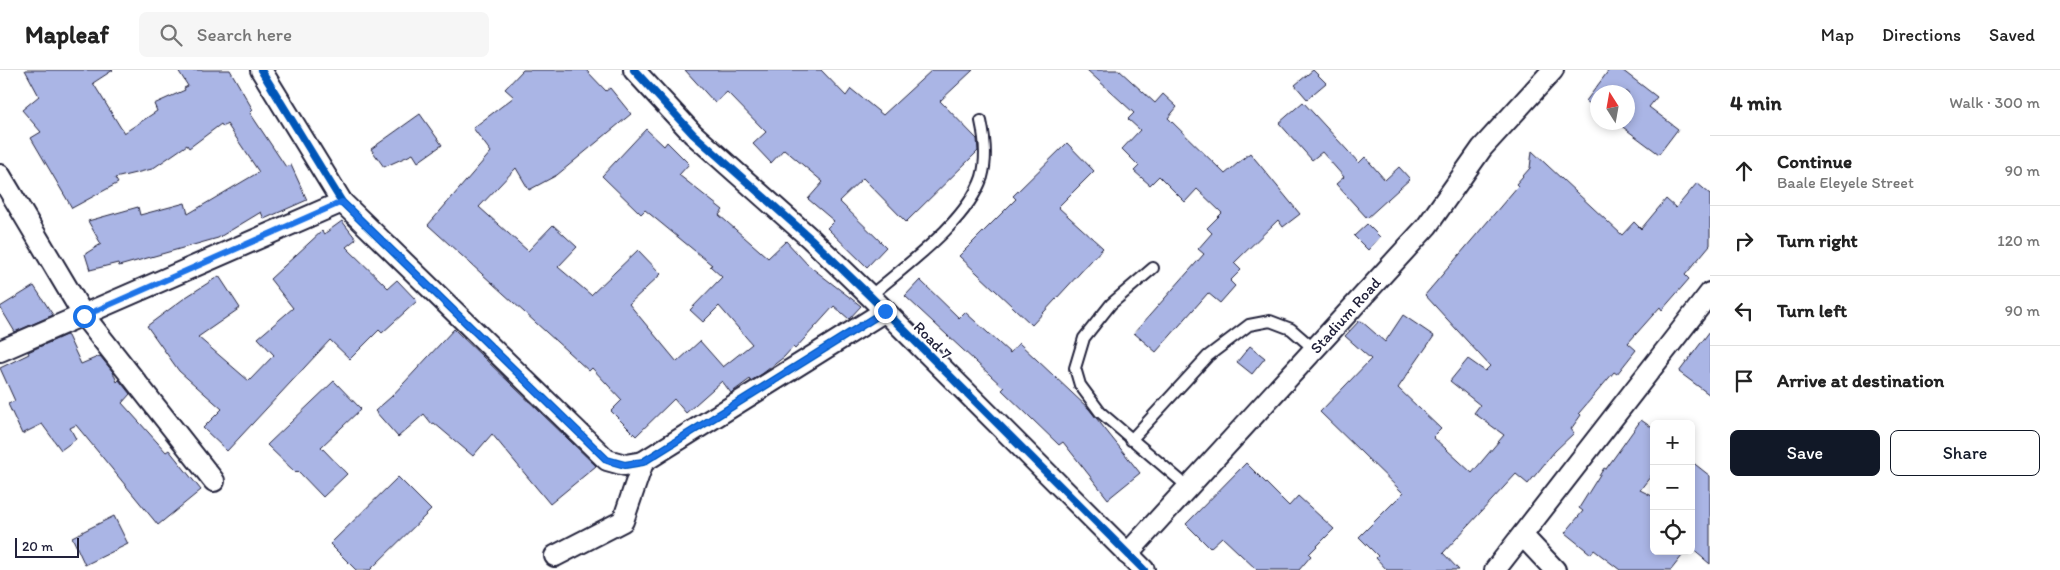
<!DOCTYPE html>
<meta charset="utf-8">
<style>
:root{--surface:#fff;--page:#f6f6f6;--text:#222;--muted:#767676;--line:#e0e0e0;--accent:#111827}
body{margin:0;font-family:Itim,sans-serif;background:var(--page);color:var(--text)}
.controls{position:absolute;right:15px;bottom:15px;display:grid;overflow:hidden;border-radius:8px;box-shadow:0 2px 8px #0003}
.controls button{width:45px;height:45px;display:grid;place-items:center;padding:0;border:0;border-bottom:1px solid var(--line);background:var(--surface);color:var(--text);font:25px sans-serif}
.compass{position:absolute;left:1590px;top:15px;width:45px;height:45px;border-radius:50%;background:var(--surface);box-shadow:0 2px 8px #0003;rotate:349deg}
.scale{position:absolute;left:15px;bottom:12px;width:64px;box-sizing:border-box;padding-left:5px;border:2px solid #22223b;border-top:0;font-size:14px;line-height:18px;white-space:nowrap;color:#22223b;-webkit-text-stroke:4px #fff;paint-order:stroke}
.stop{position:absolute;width:15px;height:15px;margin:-11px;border:4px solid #1a73e8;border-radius:50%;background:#fff}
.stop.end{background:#1a73e8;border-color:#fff;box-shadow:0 1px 5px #0008}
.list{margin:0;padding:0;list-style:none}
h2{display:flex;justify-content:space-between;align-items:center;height:65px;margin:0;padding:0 20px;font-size:21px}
h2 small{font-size:16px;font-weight:400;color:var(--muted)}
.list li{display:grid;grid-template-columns:32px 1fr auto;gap:15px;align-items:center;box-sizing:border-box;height:70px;padding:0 20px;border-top:1px solid var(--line)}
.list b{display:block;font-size:19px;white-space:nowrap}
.list p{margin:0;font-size:16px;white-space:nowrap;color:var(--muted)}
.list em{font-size:16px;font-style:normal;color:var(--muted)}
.actions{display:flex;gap:10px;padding:15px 20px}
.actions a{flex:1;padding:11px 0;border:1px solid var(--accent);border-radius:8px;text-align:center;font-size:18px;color:var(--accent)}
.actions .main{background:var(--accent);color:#fff}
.icon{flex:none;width:28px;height:28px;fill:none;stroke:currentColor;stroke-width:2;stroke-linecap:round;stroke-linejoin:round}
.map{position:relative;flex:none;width:1710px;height:500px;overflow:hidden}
header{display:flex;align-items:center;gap:30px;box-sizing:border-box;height:70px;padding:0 25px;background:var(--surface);border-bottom:1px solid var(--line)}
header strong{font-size:24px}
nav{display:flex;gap:28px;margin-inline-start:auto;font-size:18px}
.search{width:350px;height:45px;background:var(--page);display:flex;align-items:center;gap:12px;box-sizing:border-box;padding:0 18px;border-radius:8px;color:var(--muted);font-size:19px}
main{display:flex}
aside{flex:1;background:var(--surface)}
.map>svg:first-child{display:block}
</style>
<header>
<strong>Mapleaf</strong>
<div class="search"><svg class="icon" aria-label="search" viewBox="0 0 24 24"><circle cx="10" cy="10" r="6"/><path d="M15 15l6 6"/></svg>Search here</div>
<nav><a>Map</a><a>Directions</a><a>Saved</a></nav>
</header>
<main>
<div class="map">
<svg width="1710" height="500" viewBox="0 0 1710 500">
<rect width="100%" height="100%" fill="#fff"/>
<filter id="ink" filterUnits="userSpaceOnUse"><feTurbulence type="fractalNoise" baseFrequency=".02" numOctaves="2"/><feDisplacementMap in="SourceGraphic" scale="10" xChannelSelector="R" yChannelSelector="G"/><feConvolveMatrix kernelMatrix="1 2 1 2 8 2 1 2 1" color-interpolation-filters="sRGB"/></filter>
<g filter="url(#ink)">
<g fill="#aab5e5" stroke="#22223b">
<path d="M25,0H113L93,13L124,63L157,41L154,34L185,20L184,18L188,16L178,0H230L253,40L250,43L286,97L291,95L307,130L264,149L261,142L218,168L119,196L118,193L90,200L85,184L101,174L88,151L138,137L140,145L185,133L188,144L259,102L227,54L223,57L221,54L189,78L187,75L152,99L115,108L118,113L72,138L31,68L41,62L22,40L39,26Z"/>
<path d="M523,0H586L606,21L610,18L631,44L557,105L529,120L516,98L479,137L528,181L553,155L577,177L558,197L591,225L638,180L661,204L629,234L677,292L700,271L723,297L752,274L719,236L703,252L690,240L722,207L710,196L712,195L645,140L641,144L602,106L646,59L664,76L667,72L689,94L679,105L723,140L719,145L768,188L786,171L808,195L861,236L849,249L834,236L795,279L793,277L784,287L762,304L751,311L750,309L731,323L722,311L686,343L674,329L636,366L611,341L622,330L592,298L589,301L428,155L491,82L473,58L514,27L505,19Z"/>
<path d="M685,0H821L846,26L851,19L883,45L932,0H973L940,31L977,69L978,81L906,152L863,108L839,131L886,177L867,197L827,158L834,151L808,129L823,112L784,79L771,93L753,74L766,62L727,22L715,33Z"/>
<path d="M1087,0H1119L1155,33L1163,24L1177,37L1168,48L1225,104L1250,83L1300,144L1283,157L1278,150L1234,193L1241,200L1230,211L1235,216L1220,233L1208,223L1156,282L1134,263L1204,184L1198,179L1212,163L1207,158L1222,143L1197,119L1185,132L1159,106L1150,115L1134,101L1139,96L1122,79L1140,60L1128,49L1134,43Z"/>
<path d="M1313,0L1326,13L1307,29L1295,15Z"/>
<path d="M1609,0H1622L1657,27L1649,37L1678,59L1659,84L1616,52H1628V22H1598V40L1586,31Z"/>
<path d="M1303,32L1359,93L1365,87L1385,110L1399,97L1410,109L1367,148L1336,114L1344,107L1322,82L1312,90L1279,53Z"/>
<path d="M420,44L442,75L418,92L413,84L384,97L371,79Z"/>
<path d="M1067,73L1094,101L1058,137L1103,178L1032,255L959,186L1016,129L1013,126Z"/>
<path d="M1532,81L1622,165L1634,152L1641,159L1666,129L1676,138L1697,113L1710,124V175L1685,205L1689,209L1662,240L1660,237L1628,273L1636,280L1617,304L1614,302L1579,343L1581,345L1571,359L1574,363L1555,381L1528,414L1516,404L1443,483L1459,500H1387L1376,488L1378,486L1359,467L1403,423L1320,342L1371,289L1345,266L1360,250L1385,272L1403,245L1434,266L1398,318L1441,359L1433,367L1472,403L1504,365L1474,343L1480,335L1450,311L1468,289L1485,301L1490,296L1425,225L1518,116L1516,114L1530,98Z"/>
<path d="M342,151L356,169L346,177L388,218L397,210L417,231L382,263L379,260L350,289L330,270L227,381L203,358L222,339L179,301L147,256L186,227L219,206L240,238L198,267L249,311L274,285L258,268L293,238L270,209L322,161L324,164Z"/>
<path d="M1367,154L1380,167L1368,180L1354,166Z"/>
<path d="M920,210L959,248L965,242L1010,283L1019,273L1089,339L1140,403L1108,429L1063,372L1059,375L1002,320L1004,318L905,226Z"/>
<path d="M34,216L53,245L15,262L0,237Z"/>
<path d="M454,259L596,396L550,434L492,364L473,386L434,353L432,354L424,344L398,367L375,341L391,327Z"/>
<path d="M1710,261V325L1679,302Z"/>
<path d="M66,265L68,266L81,294L100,286L113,302L117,312L119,310L130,324L122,333L166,382L169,380L201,420L158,455L76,355L70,358L76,369L61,380L42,354L22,364L8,334L15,331L0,298L29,284L28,282Z"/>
<path d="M1250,276L1265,288L1252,304L1237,292Z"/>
<path d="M334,311L361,339L321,377L347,404L323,427L298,401L296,403L267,375Z"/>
<path d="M1641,350L1654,359V402L1640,420L1654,427V481H1686L1671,500H1620L1594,480L1591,484L1565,463L1583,441L1579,438L1604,398L1606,399Z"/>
<path d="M1691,391L1710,406V494L1691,478Z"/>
<path d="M1246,393L1289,436L1298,426L1334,459L1309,484L1311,486L1299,500H1257L1222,467L1210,478L1186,454Z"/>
<path d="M398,407L431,440L370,500H356L330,474Z"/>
<path d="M114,446L128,474L85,495L72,467Z"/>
</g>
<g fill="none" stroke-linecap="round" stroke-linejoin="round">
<g stroke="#22223b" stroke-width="14">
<g id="lane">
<path d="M1153,198L1111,234L1084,268L1075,298L1080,315L1100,342L1188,417"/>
<path d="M870,226C906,195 967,152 982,107C987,89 985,69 981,51"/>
<path d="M1131,370L1208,286L1249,255L1270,251L1291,259L1314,279"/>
</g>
</g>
<g stroke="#22223b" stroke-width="24">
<g id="street">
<path d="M261,0L342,132L607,390L625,395L643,392L885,241"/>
<path d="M634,0L693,64L811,169L870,226L1144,500"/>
<path d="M0,105L84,246L214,411"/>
<path d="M0,281L342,132"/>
<path d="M1523,466L1555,500"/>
<path d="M1127,484L1427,156L1482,78L1553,0"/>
<path d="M555,486L623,451L643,392"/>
<path d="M1495,500L1710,223"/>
</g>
</g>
<use href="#lane" stroke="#fff" stroke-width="10"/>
<use href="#street" stroke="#fff" stroke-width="20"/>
<g stroke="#fff" stroke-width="11">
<g id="cycleway">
<path d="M261,0L342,132L607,390L625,395L643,392L885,241"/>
<path d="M634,0L693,64L811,169L870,226L1144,500"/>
</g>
</g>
<use href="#cycleway" stroke="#0057b8" stroke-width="8"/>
</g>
</g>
<g fill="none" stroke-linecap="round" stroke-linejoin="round" filter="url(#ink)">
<path stroke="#1a73e8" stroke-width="6" d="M84,246L342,132L607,390L625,395L643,392L885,241"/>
</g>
<g text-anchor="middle" stroke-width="4" stroke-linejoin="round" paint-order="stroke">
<g font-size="16" fill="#22223b" stroke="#fff">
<text transform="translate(1345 245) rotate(-48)" y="6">Stadium Road</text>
<text transform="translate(933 270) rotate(45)" y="6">Road 7</text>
</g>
</g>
</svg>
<div class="controls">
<button>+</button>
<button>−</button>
<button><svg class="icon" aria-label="locate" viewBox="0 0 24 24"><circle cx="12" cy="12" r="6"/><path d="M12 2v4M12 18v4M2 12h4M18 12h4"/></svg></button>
</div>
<svg class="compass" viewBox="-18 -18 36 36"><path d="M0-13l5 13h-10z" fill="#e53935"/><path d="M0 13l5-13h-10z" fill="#767676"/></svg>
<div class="scale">20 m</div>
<div class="stop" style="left:84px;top:246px"></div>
<div class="stop end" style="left:885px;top:241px"></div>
</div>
<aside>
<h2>4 min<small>Walk · 300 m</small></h2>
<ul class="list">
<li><svg class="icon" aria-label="ahead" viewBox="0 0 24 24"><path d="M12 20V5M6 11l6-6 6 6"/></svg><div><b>Continue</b><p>Baale Eleyele Street</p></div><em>90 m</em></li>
<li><svg class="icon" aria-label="right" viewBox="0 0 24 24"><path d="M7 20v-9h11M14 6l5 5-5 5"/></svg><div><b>Turn right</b></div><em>120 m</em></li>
<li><svg class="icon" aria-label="left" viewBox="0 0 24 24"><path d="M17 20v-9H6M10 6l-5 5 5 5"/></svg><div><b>Turn left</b></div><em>90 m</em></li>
<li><svg class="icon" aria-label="arrive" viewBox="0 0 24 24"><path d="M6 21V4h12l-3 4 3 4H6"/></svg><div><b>Arrive at destination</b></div></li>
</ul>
<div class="actions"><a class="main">Save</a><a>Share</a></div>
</aside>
</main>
